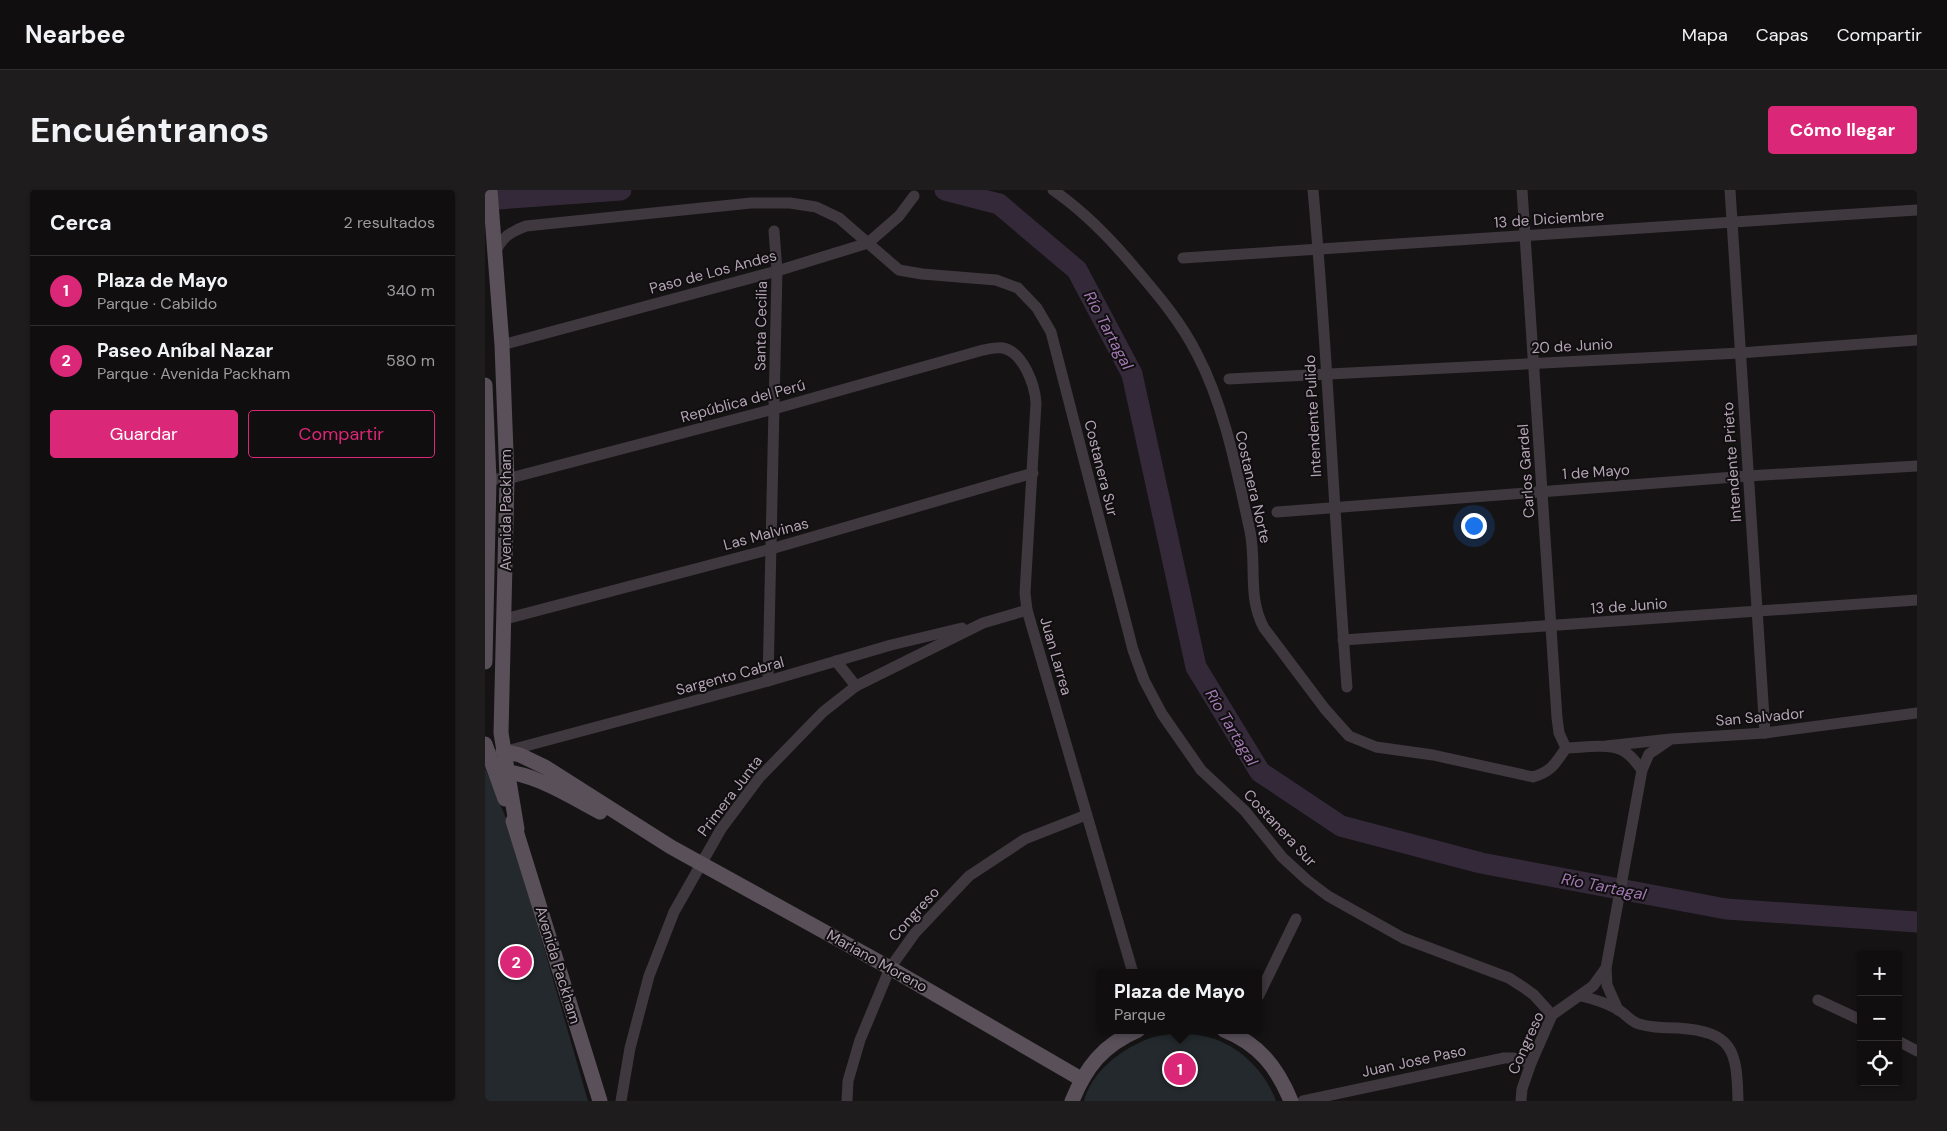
<!DOCTYPE html>
<html lang="es">
<meta charset="utf-8">
<style>
:root{--surface:#100e0f;--page:#1e1c1d;--text:#f1f3f6;--muted:#9c9c9e;--line:#302e2f;--accent:#db2777}
body{margin:0;font-family:"DM Sans",sans-serif;background:var(--page);color:var(--text)}
.controls{position:absolute;right:15px;bottom:15px;display:grid;overflow:hidden;border-radius:5px;box-shadow:0 1px 4px #0004}
.controls button{width:45px;height:45px;display:grid;place-items:center;padding:0;border:0;border-bottom:1px solid var(--line);background:var(--surface);color:var(--text);font:25px sans-serif}
.you{position:absolute;left:988px;top:335px;width:18px;height:18px;margin:-12px;border:4px solid #fff;border-radius:50%;background:#1a73e8;box-shadow:0 0 0 8px #1a73e833}
.badge{display:grid;place-items:center;width:32px;height:32px;border-radius:50%;background:var(--accent);color:#fff;font-size:16px;font-weight:700}
.pin{position:absolute;translate:-50% -50%;border:2px solid #fff;box-shadow:0 1px 5px #0006}
.popup{position:absolute;left:612px;top:779px;width:165px;height:65px;box-sizing:border-box;display:grid;place-content:center;border-radius:5px;background:var(--surface);filter:drop-shadow(0 1px 4px #0005);font-size:16px;white-space:nowrap;color:var(--muted)}
.popup b{font-size:19px;color:var(--text)}
.popup::after{content:'';position:absolute;left:50%;top:100%;margin-left:-10px;border:10px solid transparent;border-top-color:var(--surface)}
.list{margin:0;padding:0;list-style:none}
h2{display:flex;justify-content:space-between;align-items:center;height:65px;margin:0;padding:0 20px;font-size:21px}
h2 small{font-size:16px;font-weight:400;color:var(--muted)}
.list li{display:grid;grid-template-columns:32px 1fr auto;gap:15px;align-items:center;box-sizing:border-box;height:70px;padding:0 20px;border-top:1px solid var(--line)}
.list b{display:block;font-size:19px;white-space:nowrap}
.list p{margin:0;font-size:16px;white-space:nowrap;color:var(--muted)}
.list em{font-size:16px;font-style:normal;color:var(--muted)}
.actions{display:flex;gap:10px;padding:15px 20px}
.actions a{flex:1;padding:11px 0;border:1px solid var(--accent);border-radius:5px;text-align:center;font-size:18px;color:var(--accent)}
.actions .main{background:var(--accent);color:#fff}
.icon{flex:none;width:28px;height:28px;fill:none;stroke:currentColor;stroke-width:2;stroke-linecap:round;stroke-linejoin:round}
.map{position:relative;flex:none;width:1432px;height:911px;overflow:hidden;border-radius:5px}
header{display:flex;align-items:center;gap:30px;box-sizing:border-box;height:70px;padding:0 25px;background:var(--surface);border-bottom:1px solid var(--line)}
header strong{font-size:24px}
nav{display:flex;gap:28px;margin-inline-start:auto;font-size:18px}
.intro{display:flex;align-items:center;justify-content:space-between;box-sizing:border-box;height:120px;padding:0 30px}
h1{margin:0;font-size:35px}
.button{padding:12px 22px;border-radius:5px;background:var(--accent);color:#fff;font-size:18px;font-weight:700}
main{display:flex;gap:30px;padding:0 30px}
aside{flex:1;background:var(--surface);border-radius:5px;box-shadow:0 1px 4px #0004}
.map>svg:first-child{display:block}
</style>
<header>
<strong>Nearbee</strong>
<nav><a>Mapa</a><a>Capas</a><a>Compartir</a></nav>
</header>
<div class="intro"><h1>Encuéntranos</h1><a class="button">Cómo llegar</a></div>
<main>
<aside>
<h2>Cerca<small>2 resultados</small></h2>
<ul class="list">
<li><span class="badge">1</span><div><b>Plaza de Mayo</b><p>Parque · Cabildo</p></div><em>340 m</em></li>
<li><span class="badge">2</span><div><b>Paseo Aníbal Nazar</b><p>Parque · Avenida Packham</p></div><em>580 m</em></li>
</ul>
<div class="actions"><a class="main">Guardar</a><a>Compartir</a></div>
</aside>
<div class="map">
<svg width="1432" height="911" viewBox="0 0 1432 911">
<rect width="100%" height="100%" fill="#151314"/>
<g fill="#23292d">
<path d="M0,578L23,633L103,911H0Z"/>
<path d="M690,843C699,844 709,844 718,846C751,852 780,880 791,911H599C606,883 634,861 660,850C669,846 681,845 690,843Z"/>
</g>
<g fill="none" stroke-linecap="round" stroke-linejoin="round">
<g stroke="#342939" stroke-width="21">
<path d="M460,0L514,14L592,80L647,184L711,477L775,582L856,636L996,673L1241,719L1432,732"/>
<path d="M0,10L136,0"/>
</g>
<g stroke="#3f383e" stroke-width="11">
<path d="M568,0C600,22 625,48 650,78C673,105 696,132 712,164C740,217 752,283 765,341C772,375 762,407 779,438L840,519L864,546L891,557L948,565L1048,587C1067,581 1070,574 1081,558"/>
<path d="M828,0C843,165 849,331 862,497"/>
<path d="M1037,0L1072,528L1074,543L1081,558"/>
<path d="M1245,0L1280,543"/>
<path d="M10,63C17,47 25,42 41,36L266,13H305L331,17L354,28L414,80L437,84L511,90L533,98L552,118L566,142L648,460L659,490L677,524L716,580L760,621L797,667L822,690L843,706L918,748L1024,788L1038,797L1049,805L1067,825"/>
<path d="M698,68L1432,20"/>
<path d="M17,155L292,81L383,53L414,26L429,6"/>
<path d="M744,189L1255,163L1432,150"/>
<path d="M4,289H22L289,219L498,160C504,159 512,157 518,158C538,162 550,195 551,213L540,403L542,420L648,783"/>
<path d="M792,322L1263,286L1432,276"/>
<path d="M20,429L286,359L548,283"/>
<path d="M858,450L1432,410"/>
<path d="M351,471L371,496"/>
<path d="M283,491L292,81L289,41"/>
<path d="M1121,556L1186,549L1280,543L1432,523"/>
<path d="M1081,558C1099,558 1130,551 1144,565C1149,569 1153,575 1157,580"/>
<path d="M22,561L283,491L406,455L477,438"/>
<path d="M774,805L811,729"/>
<path d="M1096,806C1109,809 1121,813 1132,819C1140,823 1146,832 1154,834C1167,838 1180,838 1193,838C1248,842 1252,860 1253,911"/>
<path d="M1333,810L1376,830"/>
<path d="M1133,820L1122,795L1121,778L1157,580L1164,564L1183,551"/>
<path d="M1413,851L1432,861"/>
<path d="M136,911L145,858L164,786L189,722L236,639L274,588L338,522L371,496L498,433L542,420"/>
<path d="M362,911L363,891L375,850L405,778L430,743L484,686L540,649L601,625"/>
<path d="M818,911L1019,868H1029L1046,873"/>
<path d="M1036,911L1037,899L1046,873L1067,825L1108,796L1121,778"/>
</g>
<g stroke="#595059" stroke-width="15">
<path d="M5,0L17,155L22,289L16,543L32,639"/>
<path d="M0,195L4,289L0,472"/>
<path d="M0,554L20,609"/>
<path d="M18,561L35,565L60,577L186,657L405,778L596,889"/>
<path d="M12,582C43,579 88,608 115,622"/>
<path d="M28,631L115,911"/>
<path d="M739,840C774,854 792,877 806,911"/>
<path d="M587,911C601,877 618,855 653,840"/>
</g>
</g>
<g text-anchor="middle" stroke-width="4" stroke-linejoin="round" paint-order="stroke">
<g font-size="15" fill="#b4a4b6" stroke="#100e0f">
<text transform="translate(1064 29) rotate(-4)" y="5">13 de Diciembre</text>
<text transform="translate(228 82) rotate(-15)" y="5">Paso de Los Andes</text>
<text transform="translate(276 136) rotate(-89)" y="5">Santa Cecilia</text>
<text transform="translate(1087 156) rotate(-3)" y="5">20 de Junio</text>
<text transform="translate(258 211) rotate(-15)" y="5">República del Perú</text>
<text transform="translate(828 226) rotate(-93)" y="5">Intendente Pulido</text>
<text transform="translate(1247 272) rotate(-94)" y="5">Intendente Prieto</text>
<text transform="translate(616 278) rotate(76)" y="5">Costanera Sur</text>
<text transform="translate(1041 281) rotate(-94)" y="5">Carlos Gardel</text>
<text transform="translate(1111 282) rotate(-4)" y="5">1 de Mayo</text>
<text transform="translate(768 297) rotate(77)" y="5">Costanera Norte</text>
<text transform="translate(21 320) rotate(-90)" y="5">Avenida Packham</text>
<text transform="translate(281 344) rotate(-15)" y="5">Las Malvinas</text>
<text transform="translate(1144 416) rotate(-4)" y="5">13 de Junio</text>
<text transform="translate(571 466) rotate(74)" y="5">Juan Larrea</text>
<text transform="translate(245 486) rotate(-15)" y="5">Sargento Cabral</text>
<text transform="translate(1275 527) rotate(-5)" y="5">San Salvador</text>
<text transform="translate(245 606) rotate(-53)" y="5">Primera Junta</text>
<text transform="translate(795 638) rotate(47)" y="5">Costanera Sur</text>
<text transform="translate(429 724) rotate(-48)" y="5">Congreso</text>
<text transform="translate(392 771) rotate(29)" y="5">Mariano Moreno</text>
<text transform="translate(73 775) rotate(73)" y="5">Avenida Packham</text>
<text transform="translate(1041 853) rotate(-66)" y="5">Congreso</text>
<text transform="translate(929 871) rotate(-12)" y="5">Juan Jose Paso</text>
</g>
<g font-size="16" font-style="italic" fill="#a279b3" stroke="#100e0f">
<text transform="translate(624 140) rotate(62)" y="6">Río Tartagal</text>
<text transform="translate(747 537) rotate(59)" y="6">Río Tartagal</text>
<text transform="translate(1119 696) rotate(11)" y="6">Río Tartagal</text>
</g>
</g>
</svg>
<div class="controls">
<button>+</button>
<button>−</button>
<button><svg class="icon" aria-label="locate" viewBox="0 0 24 24"><circle cx="12" cy="12" r="6"/><path d="M12 2v4M12 18v4M2 12h4M18 12h4"/></svg></button>
</div>
<div class="you"></div>
<div class="pin badge" style="left:695px;top:879px">1</div>
<div class="popup"><b>Plaza de Mayo</b>Parque</div>
<div class="pin badge" style="left:31px;top:772px">2</div>
</div>
</main>
